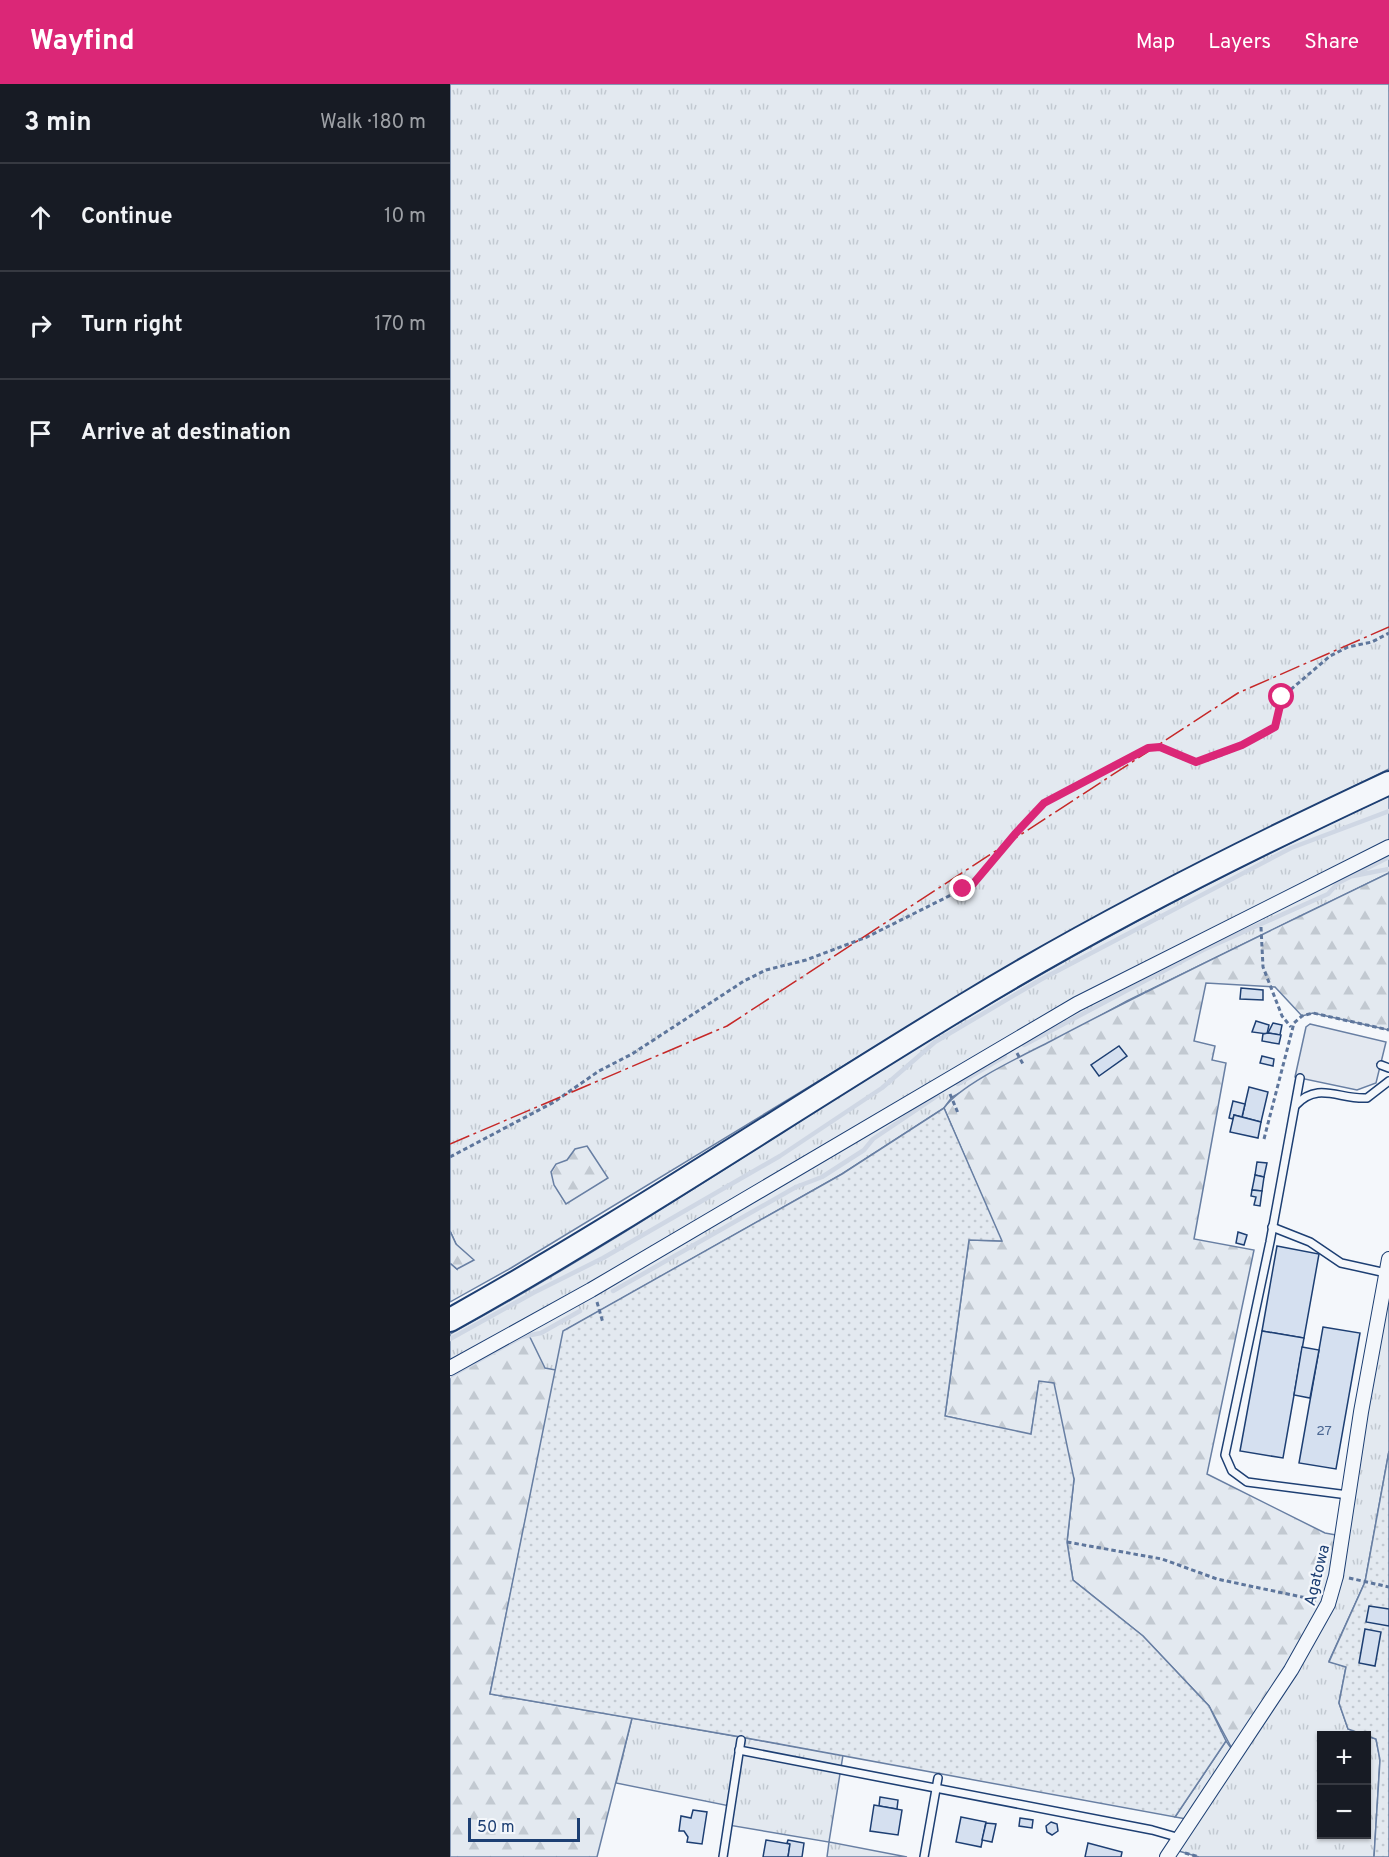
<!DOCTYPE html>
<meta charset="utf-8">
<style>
:root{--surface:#171b24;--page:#242831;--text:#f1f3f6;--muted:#9ea1a6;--line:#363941;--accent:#db2777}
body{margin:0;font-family:Overpass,sans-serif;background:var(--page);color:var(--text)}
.controls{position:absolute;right:18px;bottom:18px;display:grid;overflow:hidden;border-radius:0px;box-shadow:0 2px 4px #0004}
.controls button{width:54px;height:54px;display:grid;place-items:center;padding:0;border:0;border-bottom:2px solid var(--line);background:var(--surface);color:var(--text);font:30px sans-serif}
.scale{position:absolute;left:18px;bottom:15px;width:112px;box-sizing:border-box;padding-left:6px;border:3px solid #1d3f73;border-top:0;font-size:16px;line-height:21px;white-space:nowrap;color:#1d3f73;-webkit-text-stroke:4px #f4f7fb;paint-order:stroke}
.stop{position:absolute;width:18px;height:18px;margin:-14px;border:4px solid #db2777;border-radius:50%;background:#fff}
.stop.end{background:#db2777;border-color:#fff;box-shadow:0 2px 6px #0008}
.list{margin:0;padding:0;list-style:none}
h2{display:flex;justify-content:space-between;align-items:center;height:78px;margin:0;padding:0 24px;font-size:26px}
h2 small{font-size:20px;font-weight:400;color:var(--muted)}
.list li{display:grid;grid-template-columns:39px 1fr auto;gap:18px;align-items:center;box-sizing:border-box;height:108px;padding:0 24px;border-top:2px solid var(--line)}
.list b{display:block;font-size:22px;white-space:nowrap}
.list em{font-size:20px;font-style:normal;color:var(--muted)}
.icon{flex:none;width:33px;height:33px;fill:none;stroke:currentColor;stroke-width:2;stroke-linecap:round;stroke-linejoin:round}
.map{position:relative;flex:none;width:939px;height:1773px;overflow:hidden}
header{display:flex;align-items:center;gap:36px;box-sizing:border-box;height:84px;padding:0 30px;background:var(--accent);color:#fff}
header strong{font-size:28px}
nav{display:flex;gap:33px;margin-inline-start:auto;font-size:21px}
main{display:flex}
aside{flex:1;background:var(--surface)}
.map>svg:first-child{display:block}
</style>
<header>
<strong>Wayfind</strong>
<nav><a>Map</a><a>Layers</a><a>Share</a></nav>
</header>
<main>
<aside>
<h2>3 min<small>Walk · 180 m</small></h2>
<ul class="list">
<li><svg class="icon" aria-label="ahead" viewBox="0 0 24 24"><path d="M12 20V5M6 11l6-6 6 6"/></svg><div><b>Continue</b></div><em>10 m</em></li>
<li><svg class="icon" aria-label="right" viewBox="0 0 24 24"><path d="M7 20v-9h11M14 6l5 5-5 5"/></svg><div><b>Turn right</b></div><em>170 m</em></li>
<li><svg class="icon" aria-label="arrive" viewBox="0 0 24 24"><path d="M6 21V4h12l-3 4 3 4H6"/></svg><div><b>Arrive at destination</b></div></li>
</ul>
</aside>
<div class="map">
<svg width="939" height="1773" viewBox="0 0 939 1773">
<defs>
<pattern id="grass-tufts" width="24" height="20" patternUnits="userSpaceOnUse" patternTransform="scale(1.5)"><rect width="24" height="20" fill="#e3e9f0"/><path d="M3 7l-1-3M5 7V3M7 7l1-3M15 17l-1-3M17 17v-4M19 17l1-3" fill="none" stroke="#c2c9d1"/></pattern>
<pattern id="forest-firs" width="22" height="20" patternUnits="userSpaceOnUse" patternTransform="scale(1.5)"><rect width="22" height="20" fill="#e3e9f0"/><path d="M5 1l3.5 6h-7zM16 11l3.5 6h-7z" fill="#c2c9d1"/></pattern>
<pattern id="garden-dots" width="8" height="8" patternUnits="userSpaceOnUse" patternTransform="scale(1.5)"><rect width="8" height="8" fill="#e3e9f0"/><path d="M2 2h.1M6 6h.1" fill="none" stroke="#c2c9d1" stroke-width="1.8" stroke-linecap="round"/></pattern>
</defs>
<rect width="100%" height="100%" fill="#f4f7fb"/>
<g fill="url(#grass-tufts)" stroke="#687fa3" stroke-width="1.5">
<path d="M0,0H939V685L751,778L535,896L61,1184L0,1218V1179L7,1185L6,1160L0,1147Z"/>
<path d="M939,712V789L677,917L502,1013L494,1024L392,1090L114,1247L106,1286L0,1284V1250C164,1161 319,1054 478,957C627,866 781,785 939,712Z"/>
<path d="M939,1175V1367L915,1498L879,1577L896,1583L889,1619L898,1645L916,1651L872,1652V1750H916L917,1652L926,1655L930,1675L924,1773H749L722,1765L742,1736L725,1733L776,1657L786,1671L873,1530Z"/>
<path d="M182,1634L393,1671L379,1758L457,1773H377L379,1758L278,1741L280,1722L166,1699Z"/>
</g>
<g fill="url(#forest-firs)" stroke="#687fa3" stroke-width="1.5">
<path d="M939,789V946L863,929L852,932L825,903L756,899L744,957L765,962L762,976L776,979L744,1155L804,1166L757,1390L875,1449L892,1452L881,1510L786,1672L759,1622L693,1552L623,1496L617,1458L624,1395L589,1297L581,1351L495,1332L519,1156L551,1157L494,1024C511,1000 572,972 601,957C712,898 826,844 939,789Z"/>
<path d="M137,1062L158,1094L116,1120L104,1101L101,1088L106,1080L117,1076L125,1065Z"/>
<path d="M0,1147L6,1160L24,1176L7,1185L0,1179Z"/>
<path d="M75,1243L95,1284L106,1286L40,1610L182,1634L147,1773H0V1284Z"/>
</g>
<g fill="url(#garden-dots)" stroke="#687fa3" stroke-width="1.5">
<path d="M494,1024L552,1157L519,1156L495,1332L581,1350L589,1297L604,1299L624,1395L617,1458L623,1496L693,1552L759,1622L776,1657L725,1733L291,1653L40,1610L113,1247L392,1090Z"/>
<path d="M939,1367V1773H924L930,1676L926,1655L898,1645L889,1619L896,1583L879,1578L915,1498Z"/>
</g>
<path fill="#e3e8f0" stroke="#687fa3" stroke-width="1.5" d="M860,940L936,958L926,999L907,1006L845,993L856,943Z"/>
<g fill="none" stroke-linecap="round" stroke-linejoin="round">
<g stroke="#cfd7e4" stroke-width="4.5">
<path d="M903,792L939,785"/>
<path d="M574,961L753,866L878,810L888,799L939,773"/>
<path d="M508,1000L555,972"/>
<path d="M163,1207L346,1103L372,1093L414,1066L423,1055L487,1012"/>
<path d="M0,1255L83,1209L153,1174L330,1072L432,1004L485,958L590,896L841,764L939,727"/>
<path d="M0,1292L71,1253L91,1249L130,1227"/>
</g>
</g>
<g fill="#d5e0f0" stroke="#1d3f73" stroke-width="1.5">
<path d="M791,904L813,906V916L790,915Z"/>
<path d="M806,937L819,941L817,950L802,948Z"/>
<path d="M823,939L832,941L830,951L818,949Z"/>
<path d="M818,949L831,951L829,960L812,957L813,950Z"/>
<path d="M669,962L677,972L649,992L641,981Z"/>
<path d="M812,972L824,975L823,982L810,979Z"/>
<path d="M799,1003L818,1008L811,1038L792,1033Z"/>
<path d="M783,1017L795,1020L792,1033L784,1031L783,1035L779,1034Z"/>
<path d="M784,1031L811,1038L808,1054L780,1048Z"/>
<path d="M807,1078L817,1079L814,1093L805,1091Z"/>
<path d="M805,1091L814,1093L812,1107L802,1106Z"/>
<path d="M802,1106L812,1107L810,1122L804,1121L806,1113L801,1112Z"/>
<path d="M788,1148L797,1151L794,1161L786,1159Z"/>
<path d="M827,1162L869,1170L854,1254L812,1247Z"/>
<path d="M873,1243L910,1249L886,1385L849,1379Z"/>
<path d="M812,1247L854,1254L833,1374L790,1367Z"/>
<path d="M852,1263L869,1266L860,1314L844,1311Z"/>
<path d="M919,1522L939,1525V1542L916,1538Z"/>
<path d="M915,1545L931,1548L925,1582L909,1579Z"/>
<path d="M430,1713L448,1716L447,1725L429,1722Z"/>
<path d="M424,1721L452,1726L448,1751L420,1747Z"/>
<path d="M243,1726L257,1728L252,1760L237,1758L238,1753L234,1747H229L231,1732L241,1734Z"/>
<path d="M511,1733L536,1738L531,1763L506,1758Z"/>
<path d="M570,1734L583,1736L582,1744L569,1742Z"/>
<path d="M601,1738L607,1740L608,1747L602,1751L597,1748L596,1742Z"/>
<path d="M536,1739L546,1740L542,1758L532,1756Z"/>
<path d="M316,1756L340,1760L338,1773H313Z"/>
<path d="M338,1756L354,1759L352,1773H338L340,1760L337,1759Z"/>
<path d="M638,1759L672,1768L671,1773H635Z"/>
</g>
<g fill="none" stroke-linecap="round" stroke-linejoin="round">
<g stroke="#1d3f73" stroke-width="10">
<g id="service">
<path d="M931,981L939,984"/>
<path d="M850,994L820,1158L775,1371L782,1387L797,1398L898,1411"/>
<path d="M846,1021C868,997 890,1016 917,1014L939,997"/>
<path d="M822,1143L860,1158L891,1179L936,1189"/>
<path d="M289,1666L702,1746L730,1754"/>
<path d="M273,1773L291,1656"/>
<path d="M474,1773L488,1694"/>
</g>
</g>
<g stroke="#1d3f73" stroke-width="16">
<g id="minor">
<path d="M0,1284L141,1206L627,920L939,763"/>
<path d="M717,1773L841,1586L878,1520L886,1492L911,1328L939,1175"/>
</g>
</g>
<g stroke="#1d3f73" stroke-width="26">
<path id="trunk" d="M0,1236C176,1138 343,1025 515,921C651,838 795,766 939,699"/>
</g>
<g stroke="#5e769c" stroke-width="3" stroke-dasharray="4.5 3" stroke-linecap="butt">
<path d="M811,843L813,883L832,932L841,943"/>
<path d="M567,969L574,982"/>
<path d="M500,1010L508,1029"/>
<path d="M814,1055L844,939L852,932L863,929L939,946"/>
<path d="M0,1073L104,1018L149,987L182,970L294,897L316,886L356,876L417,853L523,800L565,750L594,719L698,664C716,663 729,677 747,678C761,678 819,652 826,640C831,633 829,622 832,613L880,572L898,563L922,558L939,549"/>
<path d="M147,1218L153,1239"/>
<path d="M617,1458L712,1475L767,1495L866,1516"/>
<path d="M899,1494L939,1503"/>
<path d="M735,1769L749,1773"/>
</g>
<use href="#service" stroke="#f4f7fb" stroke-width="7"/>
<use href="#minor" stroke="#f4f7fb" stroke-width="14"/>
<use href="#trunk" stroke="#f4f7fb" stroke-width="22"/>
<path stroke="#c62828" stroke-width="1.5" stroke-dasharray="21 4.5 3 4.5" stroke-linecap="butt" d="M0,1060L277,942L788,609L939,543"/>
</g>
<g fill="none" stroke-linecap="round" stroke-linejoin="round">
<path stroke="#db2777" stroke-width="8" d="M513,805L523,800L565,750L594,719L698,664L710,663L746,678L792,661L825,643L832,613"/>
</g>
<g text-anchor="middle" stroke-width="4.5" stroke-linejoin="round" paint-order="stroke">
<g font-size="14" fill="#4b6792">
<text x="874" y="1351">27</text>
</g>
<g font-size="16" fill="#1d3f73" stroke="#f4f7fb">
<text transform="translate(866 1491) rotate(-76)" y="6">Agatowa</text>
</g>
</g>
</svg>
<div class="controls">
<button>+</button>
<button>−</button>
</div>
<div class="scale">50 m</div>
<div class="stop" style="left:832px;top:613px"></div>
<div class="stop end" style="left:513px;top:805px"></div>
</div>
</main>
